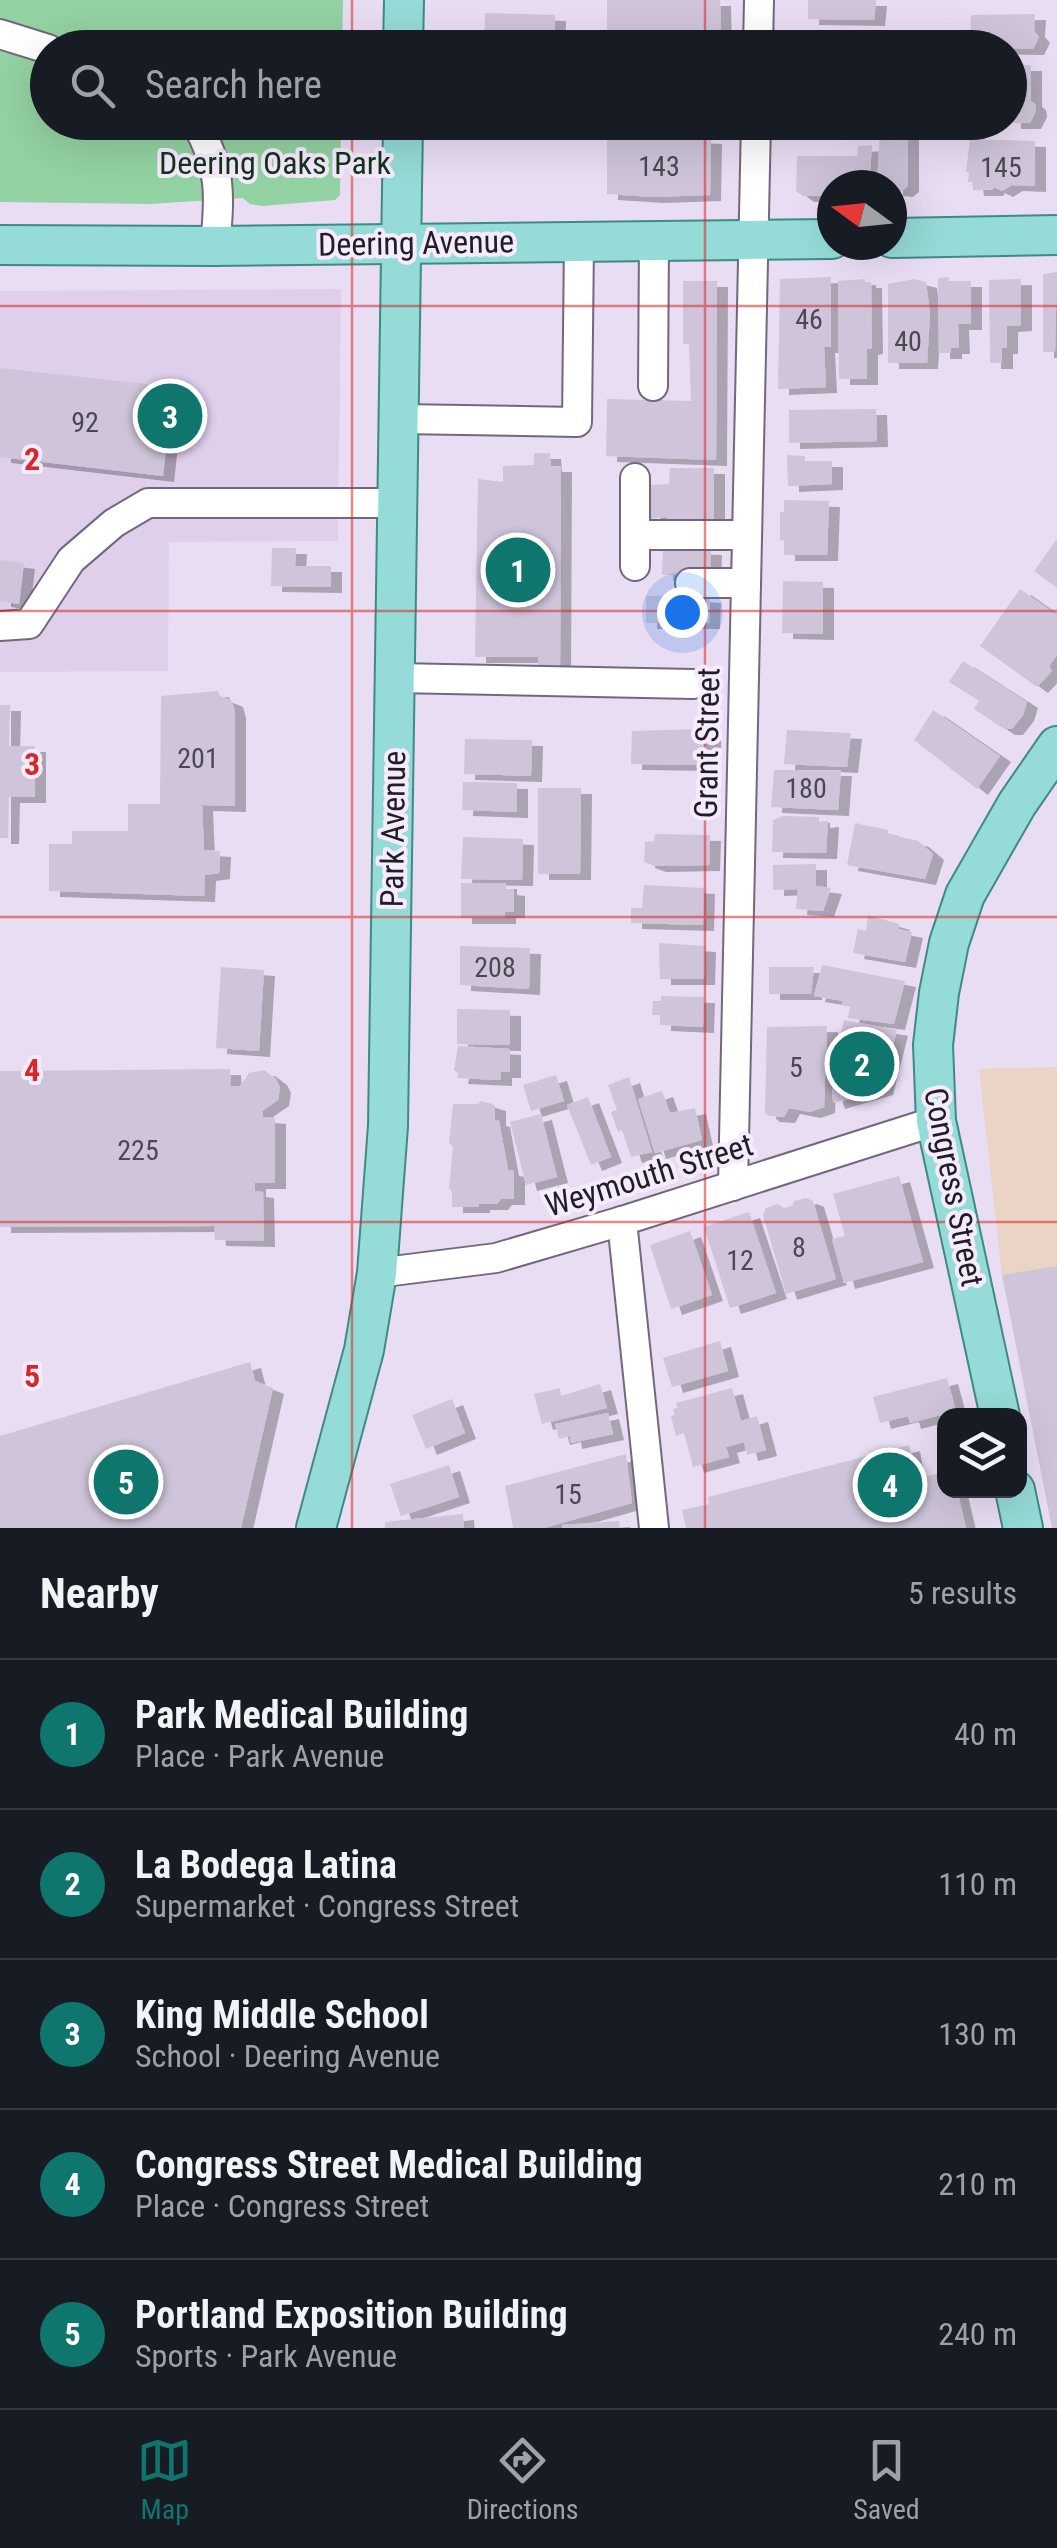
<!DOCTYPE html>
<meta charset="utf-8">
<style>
:root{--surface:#171b24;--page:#20242c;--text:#f1f3f6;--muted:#9ea1a6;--line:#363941;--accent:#0f766e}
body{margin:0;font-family:"Roboto Condensed",sans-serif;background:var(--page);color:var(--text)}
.controls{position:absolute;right:30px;bottom:30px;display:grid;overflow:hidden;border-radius:20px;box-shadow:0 10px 40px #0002}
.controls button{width:90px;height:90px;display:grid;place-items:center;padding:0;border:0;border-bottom:2px solid var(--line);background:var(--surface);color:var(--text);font:50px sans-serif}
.compass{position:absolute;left:817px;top:170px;width:90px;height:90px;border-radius:50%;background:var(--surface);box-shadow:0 10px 40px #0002;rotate:285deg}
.you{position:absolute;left:682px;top:612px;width:35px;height:35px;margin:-25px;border:8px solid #fff;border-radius:50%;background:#1a73e8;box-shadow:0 0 0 15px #1a73e833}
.badge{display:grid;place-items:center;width:65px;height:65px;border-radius:50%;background:var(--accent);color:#fff;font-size:32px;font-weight:700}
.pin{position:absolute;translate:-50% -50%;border:5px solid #fff;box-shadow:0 2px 10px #0006}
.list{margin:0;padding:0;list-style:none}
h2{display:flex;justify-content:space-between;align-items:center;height:130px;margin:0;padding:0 40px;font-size:42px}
h2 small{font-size:32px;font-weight:400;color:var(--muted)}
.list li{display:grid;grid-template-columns:65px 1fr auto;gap:30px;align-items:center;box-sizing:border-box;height:150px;padding:0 40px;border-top:2px solid var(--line)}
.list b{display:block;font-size:38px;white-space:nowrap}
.list p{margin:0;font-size:32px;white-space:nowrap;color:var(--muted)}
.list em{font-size:32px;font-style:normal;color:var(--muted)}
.icon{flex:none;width:55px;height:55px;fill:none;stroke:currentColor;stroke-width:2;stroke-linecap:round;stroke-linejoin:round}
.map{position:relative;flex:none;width:1057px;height:1528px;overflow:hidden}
.search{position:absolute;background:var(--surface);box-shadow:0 10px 40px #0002;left:30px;right:30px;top:30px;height:110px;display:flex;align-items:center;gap:25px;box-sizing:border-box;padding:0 35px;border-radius:55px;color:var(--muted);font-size:38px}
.sheet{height:880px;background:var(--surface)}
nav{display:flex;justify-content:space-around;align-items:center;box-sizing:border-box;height:140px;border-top:2px solid var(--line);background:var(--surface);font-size:28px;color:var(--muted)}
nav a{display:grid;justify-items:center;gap:5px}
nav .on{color:var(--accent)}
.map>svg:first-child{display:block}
</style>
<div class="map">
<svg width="1057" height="1528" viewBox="0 0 1057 1528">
<defs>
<filter id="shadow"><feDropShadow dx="11" dy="6" stdDeviation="0" flood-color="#0004"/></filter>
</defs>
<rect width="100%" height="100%" fill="#e9ddf3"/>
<path fill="#e9d4c6" d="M1057,1067V1508L1002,1275L979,1069Z"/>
<path fill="#dfcfeb" d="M341,289L338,541L169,542L168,671L0,672V291Z"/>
<path fill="#93d2a2" d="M0,0H343L342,47L48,48V122L341,123L340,195L335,200L262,206L250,204L243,198L150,204L0,202Z"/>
<g fill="#cfc4d9" filter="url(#shadow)">
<path d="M607,0H720L721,45L720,48H607Z"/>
<path d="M808,0H876L874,20L808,19Z"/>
<path d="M485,13L555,15L554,48H484Z"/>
<path d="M1035,14L1034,31L1039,37L1033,49L970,48L971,15Z"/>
<path d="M1010,65H1031V101L1035,104L1036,111L1030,123H1010Z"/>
<path d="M803,122H877V127L803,128Z"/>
<path d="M896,122H913V127L908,128V186L902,191L892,190V185H877L880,128L896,127Z"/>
<path d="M627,134L711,138L710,195L653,197L607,194V139H627Z"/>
<path d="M970,139L1035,141V186L1012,185L1002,191L994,187L992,190H973L972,182H968L969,172H966Z"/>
<path d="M872,145L869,185H832V196H803L796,191L797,156H857L858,146Z"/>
<path d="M1057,272L1055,352H1043V274Z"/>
<path d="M831,277V347H824L826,387L778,389L780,279Z"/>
<path d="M949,277V281H971V324H958L959,348H951V353H939L938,278Z"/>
<path d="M865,279V282H871L872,348L867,349V379H839L838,281Z"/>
<path d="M914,279L926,282L930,314L927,363H888V284Z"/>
<path d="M1021,279V325L1007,326V348H1002V363H990L989,280Z"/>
<path d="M683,281H717L716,460L606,456L607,399L691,401L689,344H683Z"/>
<path d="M0,368L173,387L163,476L0,457Z"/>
<path d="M876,409L877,441L789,443V410Z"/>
<path d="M534,453H550L551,466H561L560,671H538V657H475L478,479L503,482V466L534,465Z"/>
<path d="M787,455L805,456V461H832V484L788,486Z"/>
<path d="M670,468H714V527L668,526L667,517L649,519L651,485L669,484Z"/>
<path d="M784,500L829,501L827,555H784V540L780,541V512H784Z"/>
<path d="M1057,539V588L1034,571Z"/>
<path d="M272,548H296L295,566H331V587L271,586Z"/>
<path d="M663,548L711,549L710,575H662Z"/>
<path d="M0,560L24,563L19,604L0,601Z"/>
<path d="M783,581L823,582V634L782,633Z"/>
<path d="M682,587L695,596L710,597L709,623H646V596L683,595Z"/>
<path d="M1020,589L1057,615V655L1049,666L1052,671L1037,687L980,646Z"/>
<path d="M963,661L1027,702L1023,715L1012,729H1004L974,709L979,701L949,682Z"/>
<path d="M218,691L220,696L232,701L235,712V806L202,805L204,850L220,851L219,873L205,875L204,896L49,891V844H72V831H128V804H160L161,696Z"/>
<path d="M0,705H10L9,746H35V797H9L8,838H0Z"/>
<path d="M933,710L1000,756L977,789L914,740Z"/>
<path d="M704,729L705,733L710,732V742L706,744L705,765L631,764L632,731Z"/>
<path d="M787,730L851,733L847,767L784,764Z"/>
<path d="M465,739L532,740L531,776L464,774Z"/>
<path d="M774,770H841L838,810L771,807Z"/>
<path d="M463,782L517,783V812L462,810Z"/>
<path d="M538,788H581L580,874H538Z"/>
<path d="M783,816L819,817V822L828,821L826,853L772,852L773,820Z"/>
<path d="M855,823L888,830V834L918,841L933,854L925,879L847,865Z"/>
<path d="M655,834L710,835L709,865L655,866L644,862L645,842L654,841Z"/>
<path d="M463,837L523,839L522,880L461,879Z"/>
<path d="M816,864V886L831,888L823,911L796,909L798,889L773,890V865Z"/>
<path d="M461,883H506V889L514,890V912H505V918H461Z"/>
<path d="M644,885L704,888L703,925L631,923V908H642Z"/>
<path d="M868,915L899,924L898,929L912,932L905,962L853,953L858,929L866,931Z"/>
<path d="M659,943L705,946L704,979H660Z"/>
<path d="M460,946L530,948L529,989L460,985Z"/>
<path d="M822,965L905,981L894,1024L848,1018L850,1007L841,1005L843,1001L814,996Z"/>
<path d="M221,967L264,970L259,1051L216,1048Z"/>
<path d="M769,967H814L811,994H769Z"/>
<path d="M661,996L704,997L703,1027L660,1025V1015H652L653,1001H661Z"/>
<path d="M457,1009L510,1010V1045L457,1044Z"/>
<path d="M844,1020L897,1030L882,1089L834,1103L832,1097L835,1046L839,1044Z"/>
<path d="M827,1026L824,1107L810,1112L789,1108L784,1117L769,1116L765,1113L767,1027Z"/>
<path d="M458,1046L510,1049V1072H501V1080L457,1078L458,1073L454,1070Z"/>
<path d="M230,1069L231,1086H240L249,1073L264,1070L276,1079L280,1087L278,1100L262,1111L263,1117L275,1118V1183H255V1191L263,1192L264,1241L215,1240L214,1226L0,1227V1071Z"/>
<path d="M556,1075L564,1101L531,1111L523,1085Z"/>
<path d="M629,1077L652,1152L631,1157L622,1130L618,1132L611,1112L617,1110L608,1085Z"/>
<path d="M662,1091L670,1113L695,1108L702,1140L655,1153L638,1099Z"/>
<path d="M588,1097L611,1157L591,1165L567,1105Z"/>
<path d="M481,1101L495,1105V1120L499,1121L508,1170L514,1171V1199H501L497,1204H479V1207H452V1192L449,1188L453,1147L449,1143L453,1104H478Z"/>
<path d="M541,1114L557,1177L526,1185L510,1122Z"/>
<path d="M899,1176L923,1262L844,1283L832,1239L845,1236L833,1194Z"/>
<path d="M806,1198L813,1201L836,1279L786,1294L763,1215L766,1208L778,1204L784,1208L792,1206L794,1201Z"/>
<path d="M749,1212L776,1293L730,1308L704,1227Z"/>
<path d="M690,1231L712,1295L671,1309L650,1245Z"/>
<path d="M1057,1266V1528H1052L1002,1275Z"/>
<path d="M720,1341L728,1371L672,1387L663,1358Z"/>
<path d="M250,1362L255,1381L273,1388L241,1528H0V1436Z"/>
<path d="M947,1378L956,1411L910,1423L908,1416L880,1423L873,1397Z"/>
<path d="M600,1384L607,1408L542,1424L534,1394L560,1388L561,1396Z"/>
<path d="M732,1388L741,1421L757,1416L766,1450L747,1455L744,1442L726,1447L729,1457L693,1467L684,1433L676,1436L671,1416L675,1415L673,1409L677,1408L676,1403Z"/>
<path d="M452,1399L465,1433L426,1449L412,1415Z"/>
<path d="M608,1413L613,1434L571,1443L570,1436L559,1439L555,1424Z"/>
<path d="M909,1445L915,1479L944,1472V1490H957L966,1528H686L682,1510L709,1504L708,1497Z"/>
<path d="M626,1454L632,1503L544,1528H513L505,1486Z"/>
<path d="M449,1465L459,1497L401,1516L390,1484Z"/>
<path d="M463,1514L464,1528H385V1522Z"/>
<path d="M619,1521L620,1528H562V1525Z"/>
</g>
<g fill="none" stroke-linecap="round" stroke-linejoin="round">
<g stroke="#73687b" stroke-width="32">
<g id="minor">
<path d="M0,34L48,49"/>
<path d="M758,48L759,0"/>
<path d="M195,122C222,166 220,197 215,246"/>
<path d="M653,386L654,241"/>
<path d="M400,419L577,422L579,241"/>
<path d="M635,535H747"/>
<path d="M635,566V478"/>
<path d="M690,583H746"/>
<path d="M0,626L29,624L71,560L114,523L148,503H398"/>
<path d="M395,678L693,684"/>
<path d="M733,1186L756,122"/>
<path d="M622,1221L654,1528"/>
<path d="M377,1273L496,1258L622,1221L936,1121"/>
</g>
</g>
<g stroke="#3f8987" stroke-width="42">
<g id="major">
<path d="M403,48L404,0"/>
<path d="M892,238L1057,235"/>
<path d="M0,245L215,246L832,239"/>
<path d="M1000,1416L936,1121L933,1045L939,993L949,943L965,895L1017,804L1057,746"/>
<path d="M1015,1490L1023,1528"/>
<path d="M316,1528L364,1350L377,1273L388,1126L403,122"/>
</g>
</g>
<use href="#minor" stroke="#fff" stroke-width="28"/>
<use href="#major" stroke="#95dbd7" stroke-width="38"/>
</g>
<path fill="none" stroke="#d62828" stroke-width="2.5" stroke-opacity="0.55" d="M352,0V48M705,0V48M352,122V1528M705,122V1528M0,306H1057M0,611H1057M0,917H1057M0,1222H1057"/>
<g text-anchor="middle" stroke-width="8" stroke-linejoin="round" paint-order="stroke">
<g font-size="28" fill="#4d4752">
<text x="659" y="176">143</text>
<text x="1001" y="177">145</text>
<text x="809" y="329">46</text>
<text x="908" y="351">40</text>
<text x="85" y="432">92</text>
<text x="198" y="768">201</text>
<text x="806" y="798">180</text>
<text x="495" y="977">208</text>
<text x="796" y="1077">5</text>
<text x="138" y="1160">225</text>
<text x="799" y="1257">8</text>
<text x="740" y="1270">12</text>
<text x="568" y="1504">15</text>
</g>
<g font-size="32" fill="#14341d" stroke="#f5ebfd">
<text x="275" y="174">Deering Oaks Park</text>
</g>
<g font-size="32" fill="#221d25" stroke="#f5ebfd">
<text transform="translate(416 243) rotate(-1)" y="11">Deering Avenue</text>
<text transform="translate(707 743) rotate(-89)" y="11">Grant Street</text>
<text transform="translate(393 829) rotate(-89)" y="11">Park Avenue</text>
<text transform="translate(649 1175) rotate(-17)" y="11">Weymouth Street</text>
<text transform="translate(954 1187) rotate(79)" y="11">Congress Street</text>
</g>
</g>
<g font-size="32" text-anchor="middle" font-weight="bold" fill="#d62828" stroke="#f5ebfd" stroke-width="8" stroke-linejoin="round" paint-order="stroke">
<text x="32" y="470">2</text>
<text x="32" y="775">3</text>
<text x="32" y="1081">4</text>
<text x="32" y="1387">5</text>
</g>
</svg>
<div class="controls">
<button><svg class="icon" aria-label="layers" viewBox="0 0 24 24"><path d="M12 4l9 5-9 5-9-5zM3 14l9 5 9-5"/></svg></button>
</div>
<svg class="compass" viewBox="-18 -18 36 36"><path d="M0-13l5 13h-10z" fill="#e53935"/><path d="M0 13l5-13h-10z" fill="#9ea1a6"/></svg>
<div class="you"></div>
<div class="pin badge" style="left:518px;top:570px">1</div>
<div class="pin badge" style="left:862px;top:1064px">2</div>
<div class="pin badge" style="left:170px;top:416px">3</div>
<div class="pin badge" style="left:890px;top:1485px">4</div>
<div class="pin badge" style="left:126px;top:1482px">5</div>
<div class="search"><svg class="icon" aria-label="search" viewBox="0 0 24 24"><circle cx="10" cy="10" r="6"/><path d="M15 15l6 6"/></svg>Search here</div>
</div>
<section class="sheet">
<h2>Nearby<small>5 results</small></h2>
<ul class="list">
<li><span class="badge">1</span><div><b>Park Medical Building</b><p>Place · Park Avenue</p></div><em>40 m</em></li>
<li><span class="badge">2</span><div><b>La Bodega Latina</b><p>Supermarket · Congress Street</p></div><em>110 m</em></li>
<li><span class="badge">3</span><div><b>King Middle School</b><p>School · Deering Avenue</p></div><em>130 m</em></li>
<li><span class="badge">4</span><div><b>Congress Street Medical Building</b><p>Place · Congress Street</p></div><em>210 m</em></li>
<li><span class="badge">5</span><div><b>Portland Exposition Building</b><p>Sports · Park Avenue</p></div><em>240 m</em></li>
</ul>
</section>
<nav>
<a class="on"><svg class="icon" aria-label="map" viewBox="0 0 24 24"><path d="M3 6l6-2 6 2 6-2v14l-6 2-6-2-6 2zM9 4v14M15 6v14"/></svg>Map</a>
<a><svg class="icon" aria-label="directions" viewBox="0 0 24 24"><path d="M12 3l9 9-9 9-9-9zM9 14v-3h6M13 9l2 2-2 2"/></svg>Directions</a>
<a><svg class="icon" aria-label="saved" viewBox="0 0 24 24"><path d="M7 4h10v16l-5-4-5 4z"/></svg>Saved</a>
</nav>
